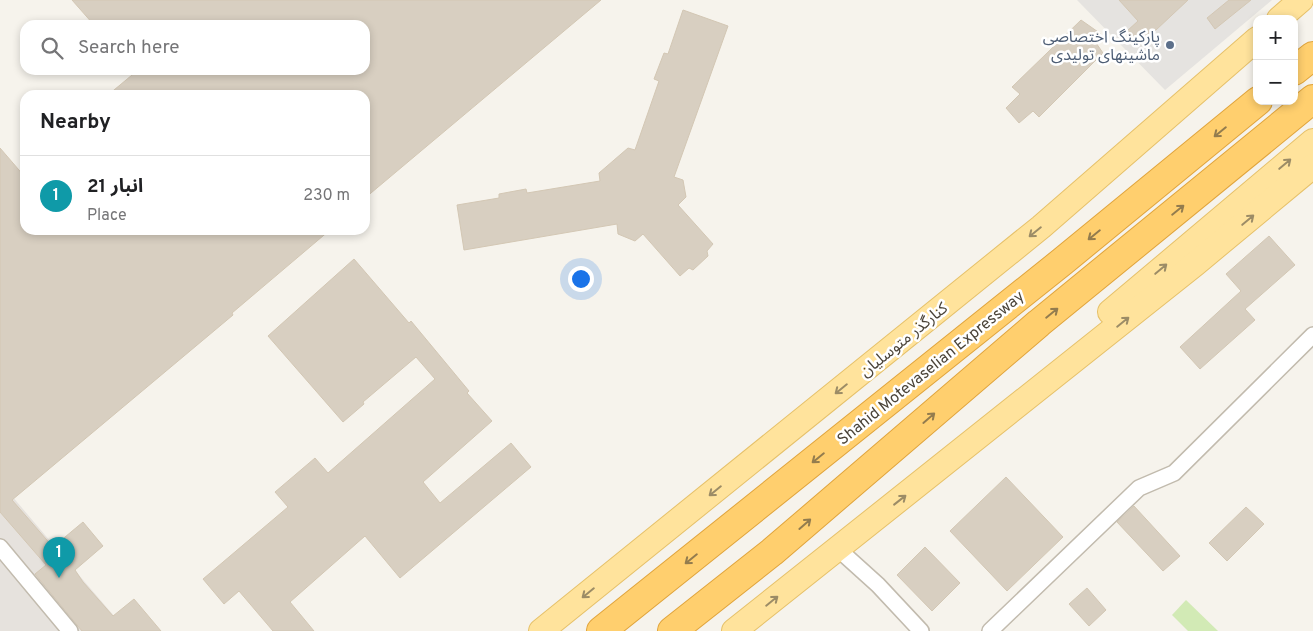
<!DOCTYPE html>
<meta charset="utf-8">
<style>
:root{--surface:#fff;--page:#f6f6f6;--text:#202124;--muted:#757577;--line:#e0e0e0;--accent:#db2777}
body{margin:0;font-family:Overpass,"Noto Sans Arabic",sans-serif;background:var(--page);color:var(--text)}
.controls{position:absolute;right:15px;top:15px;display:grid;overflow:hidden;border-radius:10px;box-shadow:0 2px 8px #0003}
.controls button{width:45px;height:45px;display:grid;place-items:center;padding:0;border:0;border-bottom:1px solid var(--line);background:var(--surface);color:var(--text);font:25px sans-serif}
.you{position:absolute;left:580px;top:278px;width:18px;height:18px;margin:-12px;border:4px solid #fff;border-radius:50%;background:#1a73e8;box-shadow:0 0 0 8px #1a73e833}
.badge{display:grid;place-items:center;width:32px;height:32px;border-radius:50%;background:var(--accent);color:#fff;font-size:16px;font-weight:700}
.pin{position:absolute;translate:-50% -41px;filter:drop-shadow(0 1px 2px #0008)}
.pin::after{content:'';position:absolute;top:26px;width:18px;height:15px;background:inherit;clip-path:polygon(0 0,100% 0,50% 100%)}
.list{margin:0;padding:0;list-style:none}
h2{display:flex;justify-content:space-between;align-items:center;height:65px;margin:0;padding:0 20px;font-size:21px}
h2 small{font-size:16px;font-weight:400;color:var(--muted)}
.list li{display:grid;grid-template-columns:32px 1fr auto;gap:15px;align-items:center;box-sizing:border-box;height:80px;padding:0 20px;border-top:1px solid var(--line)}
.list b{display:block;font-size:19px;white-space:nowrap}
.list p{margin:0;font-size:16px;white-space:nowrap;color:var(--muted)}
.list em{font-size:16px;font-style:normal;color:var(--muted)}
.icon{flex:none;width:28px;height:28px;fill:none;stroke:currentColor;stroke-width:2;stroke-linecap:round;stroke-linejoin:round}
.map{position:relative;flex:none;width:1313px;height:631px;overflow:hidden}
.search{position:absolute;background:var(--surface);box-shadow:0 2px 8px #0003;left:20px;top:20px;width:350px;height:55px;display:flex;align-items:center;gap:12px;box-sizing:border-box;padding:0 18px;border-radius:15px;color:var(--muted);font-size:19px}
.panel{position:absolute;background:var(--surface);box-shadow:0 2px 8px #0003;left:20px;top:90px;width:350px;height:145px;border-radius:15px}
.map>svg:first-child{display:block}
</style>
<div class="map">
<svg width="1313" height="631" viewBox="0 0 1313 631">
<rect width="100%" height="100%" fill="#f6f3ec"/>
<path fill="#e6e2dd" d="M0,482L84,581L127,631H0Z"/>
<path fill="#d2eab5" d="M1186,600L1218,631H1188L1172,615Z"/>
<path fill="#e5e3e0" d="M1077,0H1272L1165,90Z"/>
<g fill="#d8cfc1" stroke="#d3c7b4">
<path d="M72,0H601L365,198V95H108L138,70H365V25H94Z"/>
<path d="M1119,0H1188L1140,45L1127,31L1138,21Z"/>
<path d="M1229,0H1251L1215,29L1207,18Z"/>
<path d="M683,10L728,26L674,177L683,180L686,197L678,205L713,244L707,251L708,256L693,270L689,268L680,276L643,234L635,241L618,234L617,224L464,250L457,205L499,198V194L526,189L527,193L600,181L599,173L628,148L635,150L659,81L654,79L664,53L668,54Z"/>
<path d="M1081,20L1101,34L1094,40L1103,53L1039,117L1033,111L1019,123L1006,108L1020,94L1012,87Z"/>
<path d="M0,148L25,177V230H330L232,313L233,315L12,500L53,547L83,522L103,546L75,570L83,582L113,616L134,599L161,631H82L35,574L46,565L0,512Z"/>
<path d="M1269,236L1295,265L1245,309L1255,320L1200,369L1180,347L1241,291L1226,274Z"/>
<path d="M354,259L409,323L411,321L469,391L467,393L492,421L423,482L440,503L511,443L531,467L400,578L365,536L290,602L314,631H273L239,591L224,604L203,579L288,507L275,492L315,458L328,473L435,379L416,357L363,402L364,404L343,422L268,336Z"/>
<path d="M1006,477L1063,537L1007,591L950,531Z"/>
<path d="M1134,506L1180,556L1163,571L1117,522Z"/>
<path d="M1246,507L1264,524L1227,561L1209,543Z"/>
<path d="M925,547L960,583L932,611L897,575Z"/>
<path d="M1087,588L1106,610L1089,626L1069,604Z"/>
</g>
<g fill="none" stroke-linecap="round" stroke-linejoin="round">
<g stroke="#c2bbae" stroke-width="18">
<g id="street">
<path d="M0,547L70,631"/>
<path d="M837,548L878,585L921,631"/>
<path d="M990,631L1139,488L1174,473L1313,335"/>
</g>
</g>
<g stroke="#e6c16a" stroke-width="26">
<g id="primary">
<path d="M1279,19L1301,0"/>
<path d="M1110,312L1313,141"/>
<path d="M541,631L1041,227L1257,39"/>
<path d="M734,631L1195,264L1313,166"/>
</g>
</g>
<g stroke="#e0a43c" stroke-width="30">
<g id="highway">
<path d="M1294,71L1313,56"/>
<path d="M601,631L1063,261L1258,101"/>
<path d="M672,631L772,552L1039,323L1313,99"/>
</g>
</g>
<use href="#street" stroke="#fff" stroke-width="15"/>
<use href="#primary" stroke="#ffe39c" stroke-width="24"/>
<use href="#highway" stroke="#ffcf6e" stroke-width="28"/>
</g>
<defs><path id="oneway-shaft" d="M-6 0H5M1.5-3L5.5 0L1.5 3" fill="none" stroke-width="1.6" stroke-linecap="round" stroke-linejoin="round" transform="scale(1.25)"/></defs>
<g stroke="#937c4e">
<use href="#oneway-shaft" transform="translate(1220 132) rotate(141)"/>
<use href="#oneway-shaft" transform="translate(1178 210) rotate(-39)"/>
<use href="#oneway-shaft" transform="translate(1094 235) rotate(141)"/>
<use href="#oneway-shaft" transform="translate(1052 313) rotate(-39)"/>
<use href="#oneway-shaft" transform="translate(929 418) rotate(-41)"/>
<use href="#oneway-shaft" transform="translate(818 458) rotate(141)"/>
<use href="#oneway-shaft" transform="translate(805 524) rotate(-41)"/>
<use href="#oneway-shaft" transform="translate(691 559) rotate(141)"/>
</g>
<g stroke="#9c8c66">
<use href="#oneway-shaft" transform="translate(1285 164) rotate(-40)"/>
<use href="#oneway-shaft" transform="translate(1248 220) rotate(-40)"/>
<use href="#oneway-shaft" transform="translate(1035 232) rotate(141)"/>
<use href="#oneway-shaft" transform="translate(1161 269) rotate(-40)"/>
<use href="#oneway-shaft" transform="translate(1123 322) rotate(-39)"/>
<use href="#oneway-shaft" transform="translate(841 389) rotate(141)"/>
<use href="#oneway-shaft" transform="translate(715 491) rotate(141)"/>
<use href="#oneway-shaft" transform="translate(900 500) rotate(-38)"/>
<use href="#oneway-shaft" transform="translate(588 593) rotate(141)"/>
<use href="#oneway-shaft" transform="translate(772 601) rotate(-39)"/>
</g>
<circle fill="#5c6f8a" stroke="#fff" stroke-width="2" cx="1170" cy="45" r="5"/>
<g text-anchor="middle" stroke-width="5" stroke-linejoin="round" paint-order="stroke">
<g font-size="16" fill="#4e5e75" stroke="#fff" text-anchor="end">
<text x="1160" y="42">پارکینگ اختصاصی<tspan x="1160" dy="18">ماشینهای تولیدی</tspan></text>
</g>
<g font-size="16" fill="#4b4439" stroke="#fff">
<text transform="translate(903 339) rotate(-39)" y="6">کنارگذر متوسلیان</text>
<text transform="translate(930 367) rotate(-39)" y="6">Shahid Motevaselian Expressway</text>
</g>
</g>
</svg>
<div class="controls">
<button>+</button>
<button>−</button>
</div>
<div class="you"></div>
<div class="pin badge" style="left:59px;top:578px;background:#0f9aa8">1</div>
<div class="search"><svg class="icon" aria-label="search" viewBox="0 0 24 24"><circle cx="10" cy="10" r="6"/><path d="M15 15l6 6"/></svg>Search here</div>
<section class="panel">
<h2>Nearby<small></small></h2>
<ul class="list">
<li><span class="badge" style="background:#0f9aa8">1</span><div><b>انبار 21</b><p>Place</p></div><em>230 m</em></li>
</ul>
</section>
</div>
